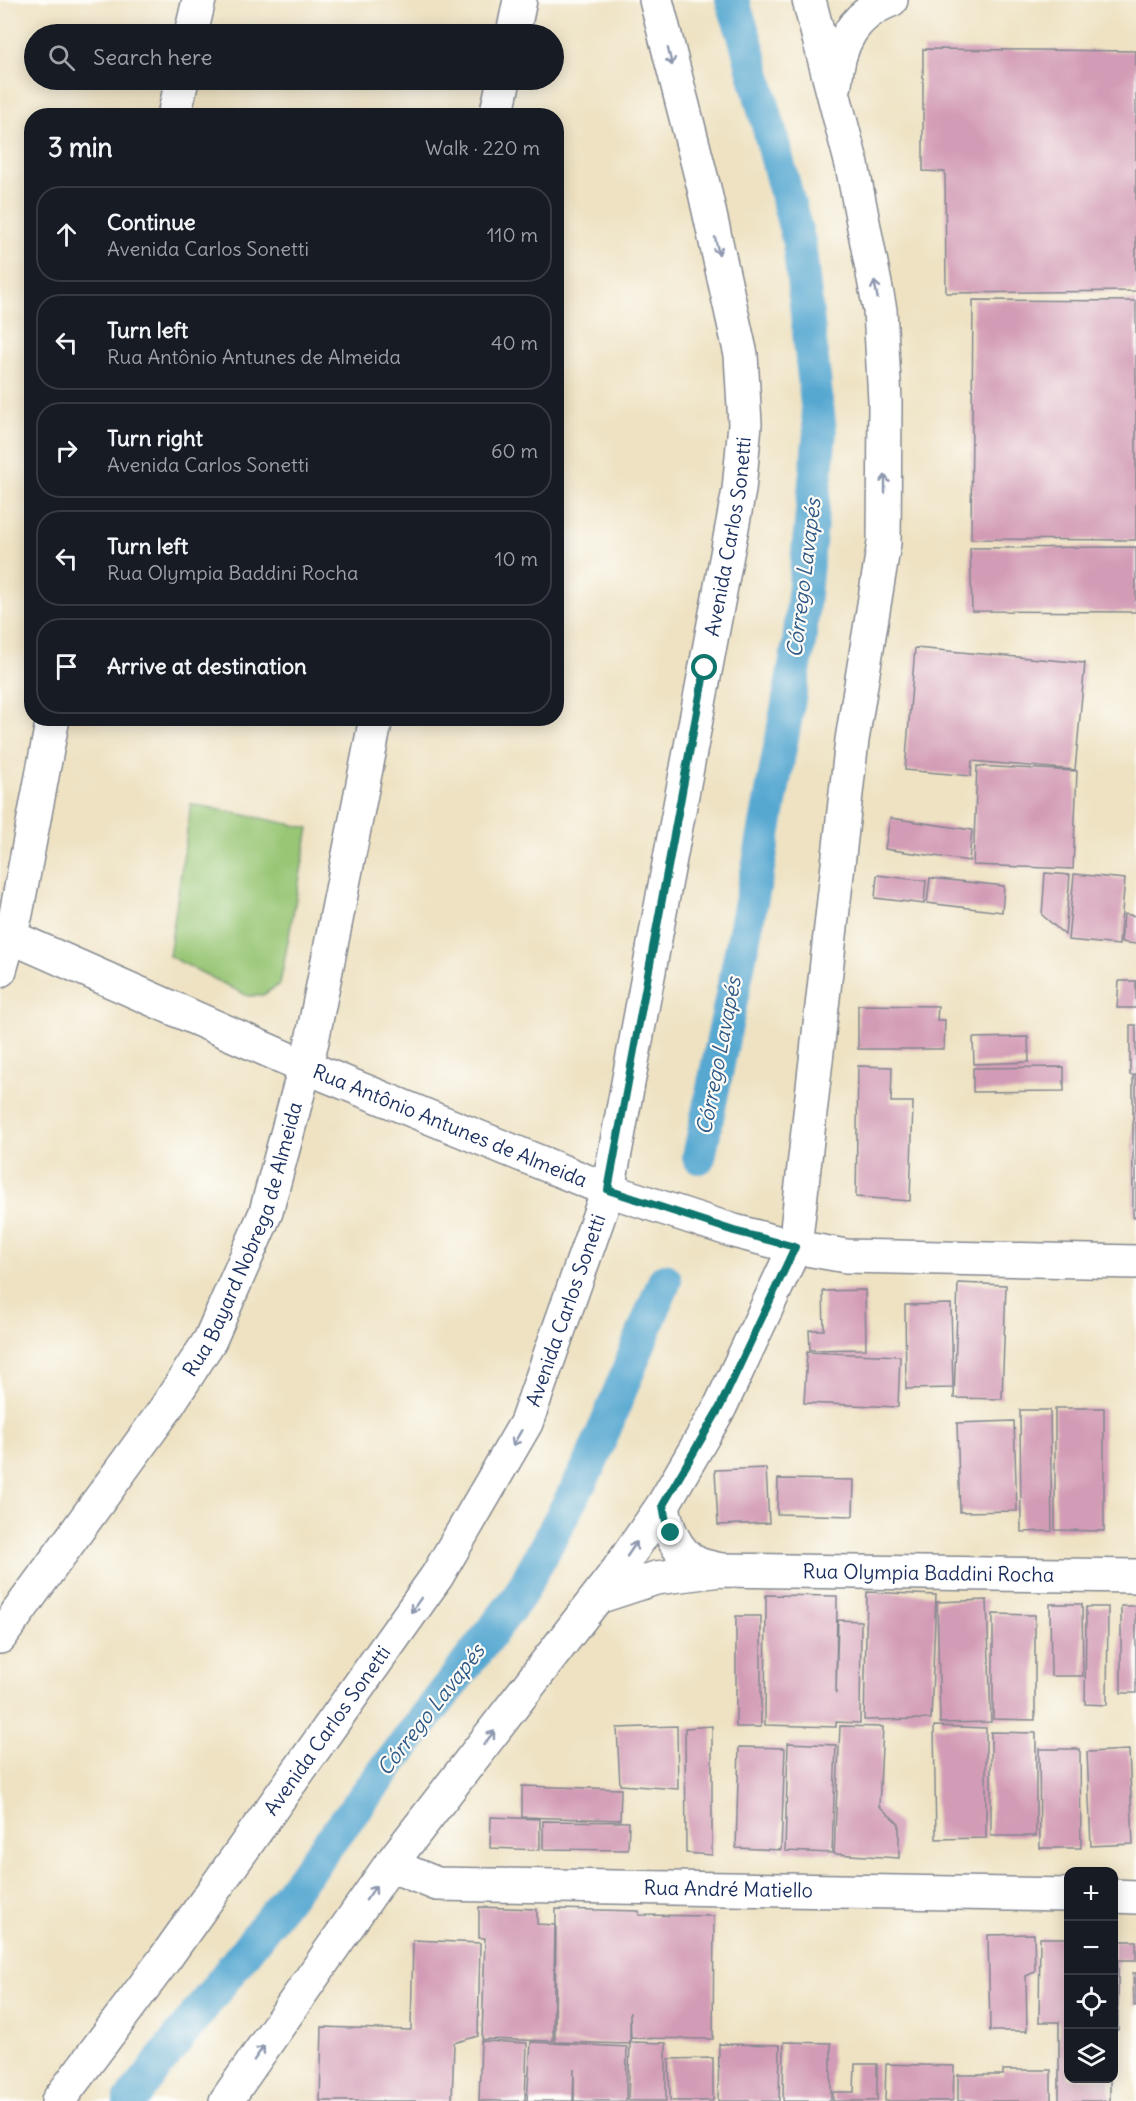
<!DOCTYPE html>
<meta charset="utf-8">
<style>
:root{--surface:#171b24;--page:#20242c;--text:#f1f3f6;--muted:#9ea1a6;--line:#363941}
body{margin:0;font-family:Delius,sans-serif;background:var(--page);color:var(--text)}
.controls{position:absolute;right:18px;bottom:18px;display:grid;overflow:hidden;border-radius:12px;box-shadow:0 3px 15px #0003}
.controls button{width:54px;height:54px;display:grid;place-items:center;padding:0;border:0;border-bottom:2px solid var(--line);background:var(--surface);color:var(--text);font:30px sans-serif}
.stop{position:absolute;width:18px;height:18px;margin:-14px;border:4px solid #0f766e;border-radius:50%;background:#fff}
.stop.end{background:#0f766e;border-color:#fff;box-shadow:0 2px 6px #0008}
.list{margin:0;padding:0;list-style:none}
h2{display:flex;justify-content:space-between;align-items:center;height:78px;margin:0;padding:0 24px;font-size:26px}
h2 small{font-size:20px;font-weight:400;color:var(--muted)}
.list li{display:grid;grid-template-columns:39px 1fr auto;gap:18px;align-items:center;box-sizing:border-box;height:96px;margin:0 12px 12px;padding:0 12px;border:2px solid var(--line);border-radius:24px}
.list b{display:block;font-size:22px;white-space:nowrap}
.list p{margin:0;font-size:20px;white-space:nowrap;color:var(--muted)}
.list em{font-size:20px;font-style:normal;color:var(--muted)}
.icon{flex:none;width:33px;height:33px;fill:none;stroke:currentColor;stroke-width:2;stroke-linecap:round;stroke-linejoin:round}
.map{position:relative;flex:none;width:1136px;height:2101px;overflow:hidden}
.search{position:absolute;background:var(--surface);box-shadow:0 3px 15px #0003;left:24px;top:24px;width:540px;height:66px;display:flex;align-items:center;gap:15px;box-sizing:border-box;padding:0 21px;border-radius:33px;color:var(--muted);font-size:22px}
.panel{position:absolute;background:var(--surface);box-shadow:0 3px 15px #0003;left:24px;top:108px;width:540px;height:618px;border-radius:24px}
.map>svg:first-child{display:block}
</style>
<div class="map">
<svg width="1136" height="2101" viewBox="0 0 1136 2101">
<rect width="100%" height="100%" fill="#fdfcf7"/>
<filter id="ink" filterUnits="userSpaceOnUse"><feTurbulence type="fractalNoise" baseFrequency=".0167" numOctaves="2"/><feDisplacementMap in="SourceGraphic" scale="12" xChannelSelector="R" yChannelSelector="G"/><feConvolveMatrix kernelMatrix="1 2 1 2 8 2 1 2 1" color-interpolation-filters="sRGB"/></filter>
<filter id="wash" filterUnits="userSpaceOnUse"><feTurbulence type="fractalNoise" baseFrequency=".008" numOctaves="4" result="noise"/><feDisplacementMap in="SourceGraphic" scale="24" xChannelSelector="R" yChannelSelector="G"/><feGaussianBlur stdDeviation="1.35" result="paint"/><feColorMatrix in="noise" values="0 0 0 0 0 0 0 0 0 0 0 0 0 0 0 0 0 1.4 0 .05"/><feComposite in="paint" operator="in"/></filter>
<g filter="url(#wash)">
<rect width="100%" height="100%" fill="#eee2c2"/>
<path fill="#98c674" stroke="#5a7a69" stroke-width="1.5" d="M191,804L309,828L280,984L263,995L248,996L169,956Z"/>
<g fill="none" stroke-linecap="round" stroke-linejoin="round">
<g stroke="#56a8d1" stroke-width="34">
<path d="M699,1157L759,863L799,644L820,432L799,242L745,38L732,0"/>
<path d="M130,2101L519,1596L591,1462L665,1280"/>
</g>
</g>
<g id="blocks">
<g fill="#d39cb6">
<path d="M923,49L1136,51V291L946,293L945,172L923,171Z"/>
<path d="M973,300L1136,301V540L971,539Z"/>
<path d="M1136,547V612L972,611L970,548Z"/>
<path d="M915,648L1085,663L1075,770L972,761L971,776L905,770Z"/>
<path d="M977,766L1077,771L1073,869L973,865Z"/>
<path d="M890,818L972,830L969,861L885,849Z"/>
<path d="M1045,873L1070,875L1065,935L1042,915Z"/>
<path d="M1074,874L1125,879L1119,945L1068,940Z"/>
<path d="M877,875L926,881L924,904L875,898Z"/>
<path d="M930,878L1004,886L1002,912L927,903Z"/>
<path d="M1124,914L1136,916V944L1121,942Z"/>
<path d="M1119,981H1136V1008H1117Z"/>
<path d="M858,1005L938,1006L937,1020H945L944,1049H858Z"/>
<rect x="1130" y="1025" width="6" height="50"/>
<path d="M1028,1037L1029,1062L974,1064L973,1038Z"/>
<path d="M858,1066L892,1067L891,1102H913L910,1201L856,1197Z"/>
<path d="M1064,1067V1091L973,1092V1068Z"/>
<rect x="1133" y="1077" width="3" height="140"/>
<path d="M958,1283L1006,1285L1002,1399L954,1398Z"/>
<path d="M865,1290L866,1349L810,1350L809,1330H824L823,1291Z"/>
<path d="M951,1304L953,1388L906,1389L905,1305Z"/>
<path d="M807,1352L900,1356L898,1407L804,1403Z"/>
<path d="M1055,1408H1104V1531L1055,1530Z"/>
<path d="M1020,1410H1050L1052,1531L1021,1532Z"/>
<path d="M1014,1421L1017,1511L960,1512L957,1423Z"/>
<path d="M766,1468L769,1523L718,1525L715,1470Z"/>
<path d="M778,1479L854,1480L853,1516L777,1514Z"/>
<path d="M867,1592L936,1595L931,1719L864,1720Z"/>
<path d="M766,1595L837,1596L836,1694L838,1620L861,1621L860,1723L836,1722V1727L765,1725Z"/>
<path d="M987,1600L991,1722L940,1723L937,1602Z"/>
<path d="M1050,1604H1082L1083,1676H1051Z"/>
<rect x="1121" y="1606" width="15" height="87"/>
<path d="M1086,1607H1108L1107,1705L1085,1704Z"/>
<path d="M993,1614L1035,1615V1720L993,1719Z"/>
<rect x="736" y="1616" width="25" height="111"/>
<path d="M677,1726L678,1789L620,1785L617,1728Z"/>
<path d="M712,1726V1855L686,1853L685,1728Z"/>
<path d="M840,1726L883,1727L879,1806L899,1824V1858L834,1854Z"/>
<path d="M934,1726L986,1728V1838L936,1839Z"/>
<path d="M991,1732L1036,1733V1836H991Z"/>
<path d="M788,1743L836,1745L832,1853L785,1851Z"/>
<path d="M739,1747L785,1748L781,1850L736,1848Z"/>
<path d="M1039,1749H1080L1081,1848H1040Z"/>
<path d="M1129,1750L1133,1844L1091,1846L1087,1752Z"/>
<path d="M522,1786L621,1789L620,1820L522,1817Z"/>
<path d="M491,1817L540,1819V1850L490,1848Z"/>
<path d="M543,1821L629,1822L628,1850L543,1849Z"/>
<path d="M479,1907L537,1909V1924L555,1925L553,2041L482,2039L485,1938H479Z"/>
<path d="M556,1909L639,1911V1915L714,1916L713,2039L631,2038L630,2012V2044L555,2042Z"/>
<path d="M1034,1934L1035,1972L1026,1976L1027,2031H990L988,1935Z"/>
<path d="M1040,1938H1068V2078H1110V2101H1059V2022H1039Z"/>
<path d="M413,1940L480,1943L478,2036L454,2043L452,2101H320L322,2027L411,2030Z"/>
<path d="M1114,1941H1136V1960H1118V2030H1114Z"/>
<path d="M1133,1973H1136V2006H1134Z"/>
<path d="M481,2041L527,2043L525,2101H479Z"/>
<path d="M531,2042L627,2047L626,2101H574V2068L573,2101H527Z"/>
<path d="M630,2042L666,2043V2101H628Z"/>
<path d="M784,2042L831,2043V2101H783Z"/>
<path d="M719,2044L780,2045L779,2101H718Z"/>
<path d="M713,2058V2101H670L669,2059Z"/>
<path d="M855,2064H877V2101H833V2092H854Z"/>
<path d="M886,2064L954,2066L953,2101H885Z"/>
<path d="M1003,2070H1051V2101H958V2075H1003Z"/>
</g>
</g>
</g>
<g filter="url(#ink)">
<use href="#blocks" fill-opacity="0" stroke="#848890" stroke-width="1.5"/>
<g fill="none" stroke-linecap="round" stroke-linejoin="round">
<g stroke="#848890" stroke-width="36">
<g id="minor">
<path d="M191,34L199,0"/>
<path d="M513,34L520,0"/>
<path d="M174,116L182,80"/>
<path d="M496,116L504,80"/>
<path id="s1" d="M0,932L306,1067L608,1190L734,1231L795,1247L846,1256L1136,1262"/>
<path d="M0,970L16,914L53,718"/>
<path d="M663,1505C666,1526 676,1554 698,1564C705,1567 714,1568 721,1570"/>
<path id="s2" d="M598,1597L656,1578L721,1570L1136,1576"/>
<path id="s3" d="M0,1637L164,1411L210,1340L266,1212L312,1041L376,718"/>
<path id="s4" d="M390,1865L437,1884L1068,1895"/>
<path d="M1114,1896L1136,1897"/>
</g>
</g>
<g stroke="#848890" stroke-width="36">
<g id="tertiary">
<path d="M835,85C838,45 852,15 891,0"/>
<path id="s5" d="M58,2101L164,1960L437,1576L526,1423L608,1190L739,490L745,424L741,355L704,188L656,0"/>
<path d="M226,2101L390,1865L618,1570L663,1505L720,1407L795,1247L852,740L884,543L885,401L880,310L852,165L809,0"/>
</g>
</g>
<use href="#minor" stroke="#fff" stroke-width="33"/>
<use href="#tertiary" stroke="#fff" stroke-width="33"/>
</g>
<defs><path id="oneway-shaft" d="M-6 0H5M1.5-3L5.5 0L1.5 3" fill="none" stroke-width="1.6" stroke-linecap="round" stroke-linejoin="round" transform="scale(1.5)"/></defs>
<g stroke="#8d97ae">
<use href="#oneway-shaft" transform="translate(670 57) rotate(76)"/>
<use href="#oneway-shaft" transform="translate(717 246) rotate(77)"/>
<use href="#oneway-shaft" transform="translate(876 290) rotate(-101)"/>
<use href="#oneway-shaft" transform="translate(885 484) rotate(-90)"/>
<use href="#oneway-shaft" transform="translate(517 1438) rotate(120)"/>
<use href="#oneway-shaft" transform="translate(632 1549) rotate(-56)"/>
<use href="#oneway-shaft" transform="translate(416 1605) rotate(125)"/>
<use href="#oneway-shaft" transform="translate(489 1738) rotate(-52)"/>
<use href="#oneway-shaft" transform="translate(371 1893) rotate(-55)"/>
<use href="#oneway-shaft" transform="translate(259 2053) rotate(-55)"/>
</g>
</g>
<g fill="none" stroke-linecap="round" stroke-linejoin="round" filter="url(#ink)">
<path stroke="#0f766e" stroke-width="8" d="M671,1533L666,1522L663,1505L720,1407L795,1247L734,1231L608,1190L705,668"/>
</g>
<g text-anchor="middle" stroke-width="4.5" stroke-linejoin="round" paint-order="stroke">
<g font-size="20" fill="#1b2f5e" stroke="#fdfcf7">
<text dy="7" stroke="none"><textPath href="#s5" startOffset="1736">Avenida Carlos Sonetti</textPath></text>
<text dy="7" stroke="none"><textPath href="#s1" startOffset="490">Rua Antônio Antunes de Almeida</textPath></text>
<text dy="7" stroke="none"><textPath href="#s3" startOffset="470">Rua Bayard Nobrega de Almeida</textPath></text>
<text dy="7" stroke="none"><textPath href="#s5" startOffset="944">Avenida Carlos Sonetti</textPath></text>
<text dy="7" stroke="none"><textPath href="#s2" startOffset="334">Rua Olympia Baddini Rocha</textPath></text>
<text dy="7" stroke="none"><textPath href="#s5" startOffset="458">Avenida Carlos Sonetti</textPath></text>
<text dy="7" stroke="none"><textPath href="#s4" startOffset="342">Rua André Matiello</textPath></text>
</g>
<g font-size="21" font-style="italic" fill="#305986" stroke="#fdfcf7">
<text transform="translate(804 578) rotate(-83)" y="7">Córrego Lavapés</text>
<text transform="translate(719 1056) rotate(-79)" y="7">Córrego Lavapés</text>
<text transform="translate(431 1710) rotate(-52)" y="7">Córrego Lavapés</text>
</g>
</g>
</svg>
<div class="controls">
<button>+</button>
<button>−</button>
<button><svg class="icon" aria-label="locate" viewBox="0 0 24 24"><circle cx="12" cy="12" r="6"/><path d="M12 2v4M12 18v4M2 12h4M18 12h4"/></svg></button>
<button><svg class="icon" aria-label="layers" viewBox="0 0 24 24"><path d="M12 4l9 5-9 5-9-5zM3 14l9 5 9-5"/></svg></button>
</div>
<div class="stop" style="left:705px;top:668px"></div>
<div class="stop end" style="left:671px;top:1533px"></div>
<div class="search"><svg class="icon" aria-label="search" viewBox="0 0 24 24"><circle cx="10" cy="10" r="6"/><path d="M15 15l6 6"/></svg>Search here</div>
<section class="panel">
<h2>3 min<small>Walk · 220 m</small></h2>
<ul class="list">
<li><svg class="icon" aria-label="ahead" viewBox="0 0 24 24"><path d="M12 20V5M6 11l6-6 6 6"/></svg><div><b>Continue</b><p>Avenida Carlos Sonetti</p></div><em>110 m</em></li>
<li><svg class="icon" aria-label="left" viewBox="0 0 24 24"><path d="M17 20v-9H6M10 6l-5 5 5 5"/></svg><div><b>Turn left</b><p>Rua Antônio Antunes de Almeida</p></div><em>40 m</em></li>
<li><svg class="icon" aria-label="right" viewBox="0 0 24 24"><path d="M7 20v-9h11M14 6l5 5-5 5"/></svg><div><b>Turn right</b><p>Avenida Carlos Sonetti</p></div><em>60 m</em></li>
<li><svg class="icon" aria-label="left" viewBox="0 0 24 24"><path d="M17 20v-9H6M10 6l-5 5 5 5"/></svg><div><b>Turn left</b><p>Rua Olympia Baddini Rocha</p></div><em>10 m</em></li>
<li><svg class="icon" aria-label="arrive" viewBox="0 0 24 24"><path d="M6 21V4h12l-3 4 3 4H6"/></svg><div><b>Arrive at destination</b></div></li>
</ul>
</section>
</div>
